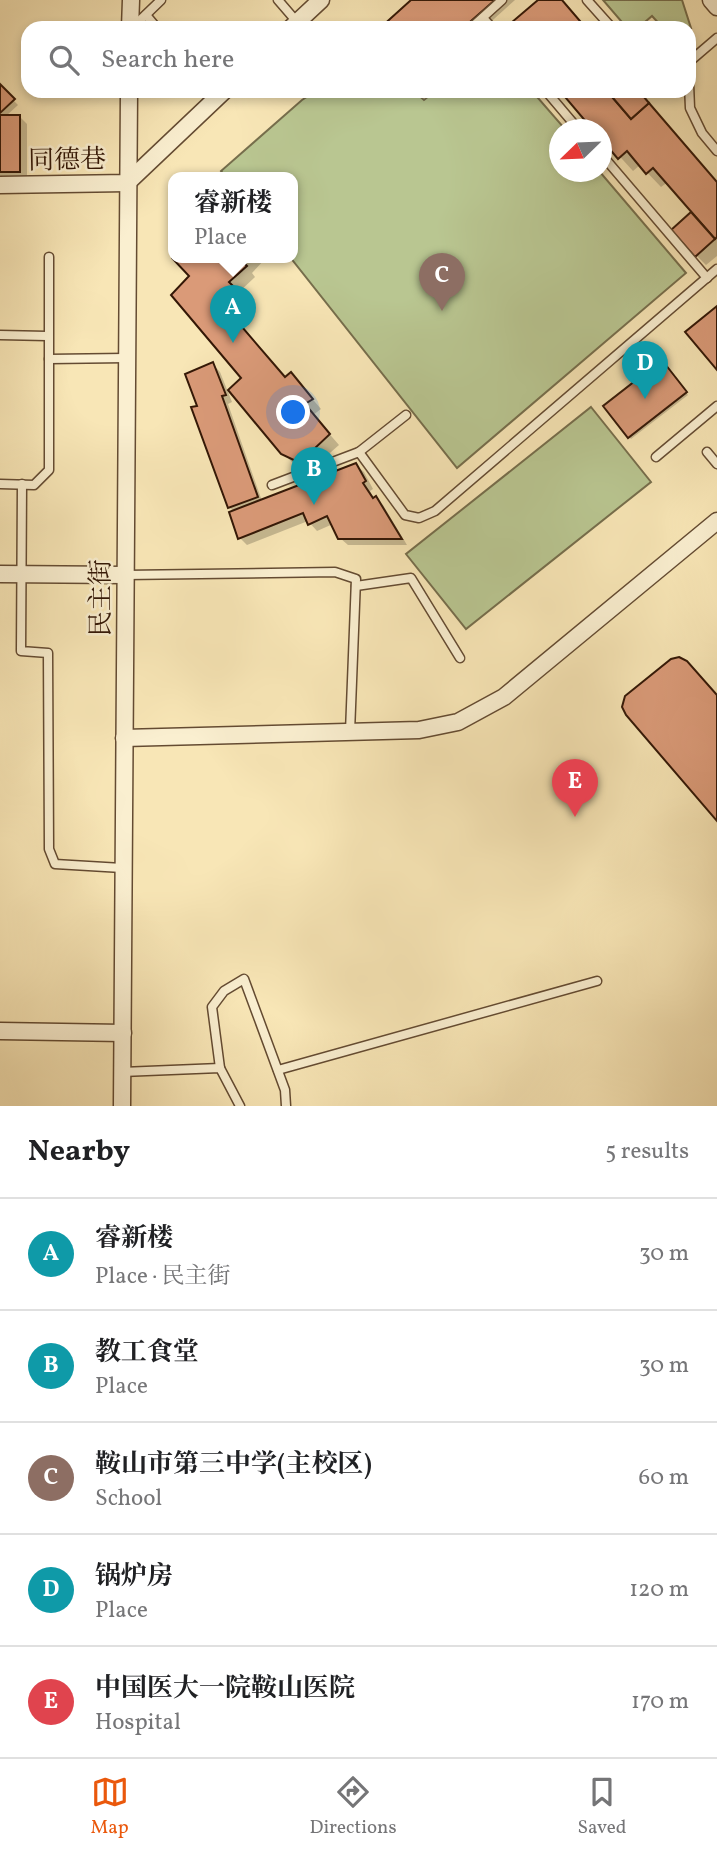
<!DOCTYPE html>
<meta charset="utf-8">
<style>
:root{--surface:#fff;--page:#f6f6f6;--text:#202124;--muted:#757577;--line:#e0e0e0;--accent:#ea580c}
body{margin:0;font-family:Vollkorn,"Noto Serif SC",serif;background:var(--page);color:var(--text)}
.compass{position:absolute;left:549px;top:119px;width:63px;height:63px;border-radius:50%;background:var(--surface);box-shadow:0 4px 10px #0003;rotate:247deg}
.you{position:absolute;left:294px;top:413px;width:24px;height:24px;margin:-18px;border:5px solid #fff;border-radius:50%;background:#1a73e8;box-shadow:0 0 0 10px #1a73e833}
.badge{display:grid;place-items:center;width:46px;height:46px;border-radius:50%;background:var(--accent);color:#fff;font-size:23px;font-weight:700}
.pin{position:absolute;translate:-50% -58px;filter:drop-shadow(0 2px 4px #0008)}
.pin::after{content:'';position:absolute;top:37px;width:24px;height:21px;background:inherit;clip-path:polygon(0 0,100% 0,50% 100%)}
.popup{position:absolute;left:168px;top:172px;width:130px;height:91px;box-sizing:border-box;display:grid;place-content:center;border-radius:14px;background:var(--surface);filter:drop-shadow(0 2px 5px #0005);font-size:23px;white-space:nowrap;color:var(--muted)}
.popup b{font-size:26px;color:var(--text)}
.popup::after{content:'';position:absolute;left:50%;top:100%;margin-left:-14px;border:14px solid transparent;border-top-color:var(--surface)}
.list{margin:0;padding:0;list-style:none}
h2{display:flex;justify-content:space-between;align-items:center;height:91px;margin:0;padding:0 28px;font-size:30px}
h2 small{font-size:23px;font-weight:400;color:var(--muted)}
.list li{display:grid;grid-template-columns:46px 1fr auto;gap:21px;align-items:center;box-sizing:border-box;height:112px;padding:0 28px;border-top:2px solid var(--line)}
.list b{display:block;font-size:26px;white-space:nowrap}
.list p{margin:0;font-size:23px;white-space:nowrap;color:var(--muted)}
.list em{font-size:23px;font-style:normal;color:var(--muted)}
.icon{flex:none;width:38px;height:38px;fill:none;stroke:currentColor;stroke-width:2;stroke-linecap:round;stroke-linejoin:round}
.map{position:relative;flex:none;width:717px;height:1106px;overflow:hidden}
.search{position:absolute;background:var(--surface);box-shadow:0 4px 10px #0003;left:21px;right:21px;top:21px;height:77px;display:flex;align-items:center;gap:18px;box-sizing:border-box;padding:0 24px;border-radius:21px;color:var(--muted);font-size:26px}
.sheet{height:651px;background:var(--surface)}
nav{display:flex;justify-content:space-around;align-items:center;box-sizing:border-box;height:98px;border-top:2px solid var(--line);background:var(--surface);font-size:19px;color:var(--muted)}
nav a{display:grid;justify-items:center;gap:4px}
nav .on{color:var(--accent)}
.map>svg:first-child{display:block}
</style>
<div class="map">
<svg width="717" height="1106" viewBox="0 0 717 1106">
<rect width="100%" height="100%" fill="#f8e6b6"/>
<filter id="stains"><feTurbulence type="fractalNoise" baseFrequency=".00286" numOctaves="4"/><feColorMatrix values="0 0 0 0 .2 0 0 0 0 .09 0 0 0 0 .02 0 0 0 .5 -.17"/></filter>
<radialGradient id="worn" r=".72"><stop offset=".6" stop-color="#630" stop-opacity="0"/><stop offset="1" stop-color="#630" stop-opacity=".3"/></radialGradient>
<g fill="#b9c691" stroke="#766e4c" stroke-width="2">
<path d="M603,0H682L691,28H663L652,16L638,28H627Z"/>
<path d="M316,91H414L424,100L435,91H532L565,129L560,130V172H600L686,273L457,468L290,257H292V177H226L221,171L302,100Z"/>
<path d="M591,407L651,482L466,629L406,554Z"/>
</g>
<g fill="#0003">
<path d="M414,0H515L484,28H383Z"/>
<path d="M0,87L18,105L6,116H19L27,124V179H0Z"/>
<path d="M570,91H639L717,182V256L706,265L697,256L705,225L668,182L661,187L640,165L633,171L602,137V130Z"/>
<path d="M175,257H267L252,273L255,277L238,293L244,300L235,309L243,319L238,324L286,379L291,374L321,409L313,415L339,445L323,459L327,463L324,466L319,461L309,471L293,463L282,452L191,276Z"/>
<path d="M662,363L688,395L631,439L606,406Z"/>
<path d="M213,364L220,372L232,402L228,404L262,501L356,465L364,472L373,489L370,491L374,499L383,505L407,545H348L340,538L333,524L317,531L308,521L247,545L240,538L234,512L229,507L199,407Z"/>
</g>
<g fill="#da9a78" stroke="#331706" stroke-width="2">
<path d="M411,0H495L463,28H380Z"/>
<path d="M538,0H562L586,28H505Z"/>
<path d="M0,84L15,99L0,113Z"/>
<path d="M568,91H607L631,119L649,103L717,182V237L715,239L653,168L646,174L627,151L618,159L602,140V130H593L565,97L570,93Z"/>
<path d="M607,91H639L649,103L631,119Z"/>
<rect x="0" y="115" width="20" height="57"/>
<path d="M691,212L715,239L695,257L671,230Z"/>
<path d="M174,247V257H248L243,262L247,266L229,282L236,289L226,299L234,308L230,313L285,377L291,372L313,399L305,404L330,434L315,448L319,453L312,457L308,452L298,462L281,454L228,390L241,378L171,295L189,276L172,258Z"/>
<path d="M717,306V370L685,332Z"/>
<path d="M662,360L687,392L628,438L603,406Z"/>
<path d="M213,362L226,395L222,396L258,497L228,508L191,407L197,406L185,374Z"/>
<path d="M356,463L366,481L363,483L373,498L376,496L402,539H338L327,516L308,525L303,513L238,539L229,512Z"/>
<path d="M679,657L687,661L717,695V821L626,715L622,707L625,696L671,659Z"/>
</g>
<g fill="none" stroke-linecap="round" stroke-linejoin="round">
<g stroke="#644b32" stroke-width="11">
<g id="lane">
<path d="M278,0L297,22"/>
<path d="M587,0L612,28"/>
<path d="M146,15L157,28"/>
<path d="M483,18L492,28"/>
<path d="M132,28L161,0"/>
<path d="M471,28L502,0"/>
<path d="M689,62L717,38"/>
<path d="M689,84L690,108L702,133L717,151"/>
<path d="M546,91L579,130"/>
<path d="M602,155L707,278"/>
<path d="M0,335L47,336"/>
<path d="M49,359L126,358"/>
<path d="M359,452L406,415"/>
<path d="M707,452L717,464"/>
<path d="M656,457L717,406"/>
<path d="M0,484L34,485L49,470V257"/>
<path d="M22,484L21,651L48,653L49,849L55,864L122,868"/>
<path d="M272,485L359,452L405,515L419,518L435,511L717,269"/>
<path d="M125,575L335,572L356,579L350,732"/>
<path d="M356,586L411,578L460,658"/>
<path d="M220,1068L212,1007L224,991L244,979L285,1090L286,1106"/>
<path d="M278,1070L597,981"/>
<path d="M122,1072L220,1068L240,1106"/>
</g>
</g>
<g stroke="#644b32" stroke-width="19">
<g id="street">
<path d="M711,0L717,7"/>
<path d="M130,28L131,0"/>
<path d="M291,28L321,0"/>
<path d="M0,185L127,183L224,91"/>
<path d="M0,574L125,575"/>
<path d="M124,738L419,730L458,722L504,697L717,521"/>
<path d="M0,1031L123,1033"/>
<path d="M122,1106L129,91"/>
</g>
</g>
<use href="#lane" stroke="#faefd0" stroke-width="8"/>
<use href="#street" stroke="#faefd0" stroke-width="16"/>
</g>
<g text-anchor="middle" stroke-width="5" stroke-linejoin="round" paint-order="stroke">
<g font-size="26" fill="#331706" stroke="#faefd0">
<text transform="translate(67 159) rotate(-1)" y="9">同德巷</text>
<text transform="translate(100 598) rotate(-90)" y="9">民主街</text>
</g>
</g>
<rect width="100%" height="100%" filter="url(#stains)"/>
<rect width="100%" height="100%" fill="url(#worn)"/>
</svg>
<svg class="compass" viewBox="-18 -18 36 36"><path d="M0-13l5 13h-10z" fill="#e53935"/><path d="M0 13l5-13h-10z" fill="#757577"/></svg>
<div class="you"></div>
<div class="pin badge" style="left:233px;top:343px;background:#0f9aa8">A</div>
<div class="popup"><b>睿新楼</b>Place</div>
<div class="pin badge" style="left:314px;top:505px;background:#0f9aa8">B</div>
<div class="pin badge" style="left:442px;top:311px;background:#8d6e63">C</div>
<div class="pin badge" style="left:645px;top:399px;background:#0f9aa8">D</div>
<div class="pin badge" style="left:575px;top:817px;background:#e0444e">E</div>
<div class="search"><svg class="icon" aria-label="search" viewBox="0 0 24 24"><circle cx="10" cy="10" r="6"/><path d="M15 15l6 6"/></svg>Search here</div>
</div>
<section class="sheet">
<h2>Nearby<small>5 results</small></h2>
<ul class="list">
<li><span class="badge" style="background:#0f9aa8">A</span><div><b>睿新楼</b><p>Place · 民主街</p></div><em>30 m</em></li>
<li><span class="badge" style="background:#0f9aa8">B</span><div><b>教工食堂</b><p>Place</p></div><em>30 m</em></li>
<li><span class="badge" style="background:#8d6e63">C</span><div><b>鞍山市第三中学(主校区)</b><p>School</p></div><em>60 m</em></li>
<li><span class="badge" style="background:#0f9aa8">D</span><div><b>锅炉房</b><p>Place</p></div><em>120 m</em></li>
<li><span class="badge" style="background:#e0444e">E</span><div><b>中国医大一院鞍山医院</b><p>Hospital</p></div><em>170 m</em></li>
</ul>
</section>
<nav>
<a class="on"><svg class="icon" aria-label="map" viewBox="0 0 24 24"><path d="M3 6l6-2 6 2 6-2v14l-6 2-6-2-6 2zM9 4v14M15 6v14"/></svg>Map</a>
<a><svg class="icon" aria-label="directions" viewBox="0 0 24 24"><path d="M12 3l9 9-9 9-9-9zM9 14v-3h6M13 9l2 2-2 2"/></svg>Directions</a>
<a><svg class="icon" aria-label="saved" viewBox="0 0 24 24"><path d="M7 4h10v16l-5-4-5 4z"/></svg>Saved</a>
</nav>
